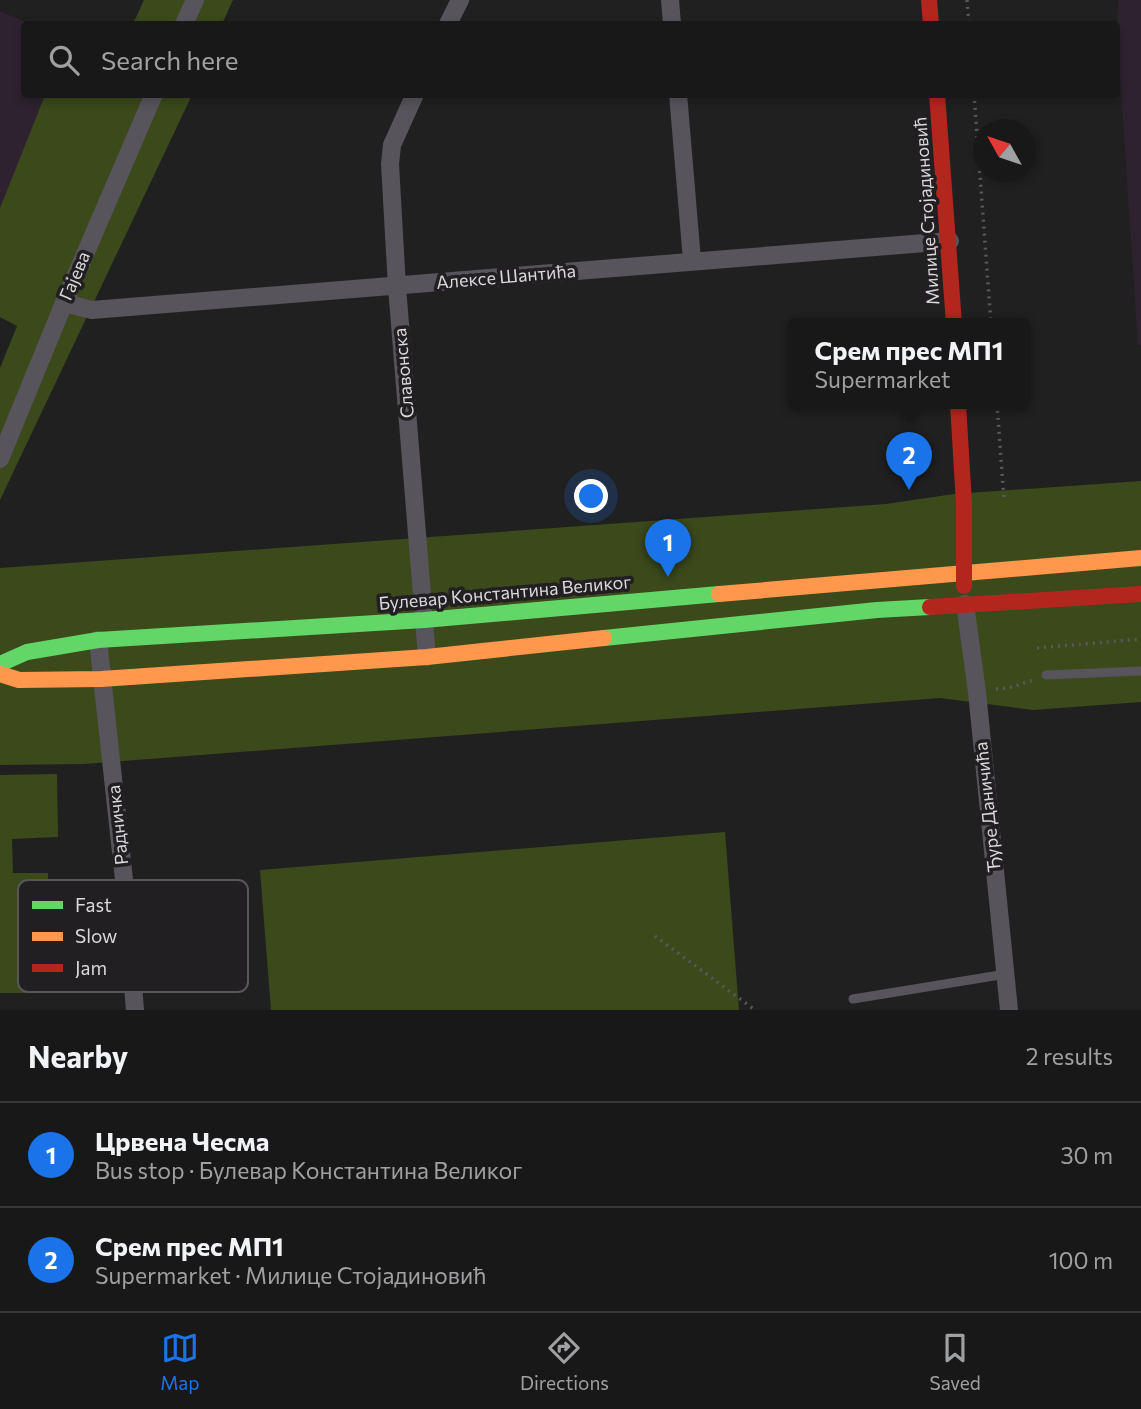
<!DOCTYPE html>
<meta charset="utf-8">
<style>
:root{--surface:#191819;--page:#222122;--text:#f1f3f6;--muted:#9fa0a2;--line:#373738;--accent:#1a73e8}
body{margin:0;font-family:Commissioner,sans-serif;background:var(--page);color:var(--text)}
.compass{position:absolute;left:973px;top:119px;width:63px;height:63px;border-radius:50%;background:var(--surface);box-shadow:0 4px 10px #0003;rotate:310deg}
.you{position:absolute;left:592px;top:497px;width:24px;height:24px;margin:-18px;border:5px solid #fff;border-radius:50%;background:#1a73e8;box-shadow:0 0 0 10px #1a73e833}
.badge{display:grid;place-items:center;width:46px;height:46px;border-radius:50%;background:var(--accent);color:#fff;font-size:23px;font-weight:700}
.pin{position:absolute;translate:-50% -58px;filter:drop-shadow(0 2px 4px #0008)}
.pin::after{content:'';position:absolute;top:37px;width:24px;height:21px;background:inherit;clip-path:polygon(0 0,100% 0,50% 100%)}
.popup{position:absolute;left:788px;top:318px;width:242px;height:91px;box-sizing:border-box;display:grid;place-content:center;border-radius:7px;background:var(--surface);filter:drop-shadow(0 2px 5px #0005);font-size:23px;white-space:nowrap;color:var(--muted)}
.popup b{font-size:26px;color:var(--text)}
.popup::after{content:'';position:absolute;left:50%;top:100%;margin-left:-14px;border:14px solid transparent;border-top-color:var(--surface)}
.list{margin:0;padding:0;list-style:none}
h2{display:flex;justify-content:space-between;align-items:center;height:91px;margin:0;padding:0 28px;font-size:30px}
h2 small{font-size:23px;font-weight:400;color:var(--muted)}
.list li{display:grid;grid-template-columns:46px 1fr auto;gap:21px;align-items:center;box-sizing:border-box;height:105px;padding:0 28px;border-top:2px solid var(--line)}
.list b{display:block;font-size:26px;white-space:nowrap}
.list p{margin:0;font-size:23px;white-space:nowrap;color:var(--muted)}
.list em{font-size:23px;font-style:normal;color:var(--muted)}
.icon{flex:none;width:38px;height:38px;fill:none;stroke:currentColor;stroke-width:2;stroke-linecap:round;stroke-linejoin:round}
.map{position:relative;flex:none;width:1141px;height:1010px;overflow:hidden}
.search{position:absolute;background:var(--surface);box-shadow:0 4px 10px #0003;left:21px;right:21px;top:21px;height:77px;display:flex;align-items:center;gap:18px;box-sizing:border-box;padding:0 24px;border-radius:7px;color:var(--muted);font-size:26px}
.sheet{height:301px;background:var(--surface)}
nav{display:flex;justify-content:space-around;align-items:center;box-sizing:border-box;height:98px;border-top:2px solid var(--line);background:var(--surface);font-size:19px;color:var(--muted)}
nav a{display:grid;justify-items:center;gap:4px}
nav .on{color:var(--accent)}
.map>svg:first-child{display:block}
</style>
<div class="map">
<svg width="1141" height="1010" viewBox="0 0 1141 1010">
<rect width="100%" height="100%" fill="#212021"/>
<g fill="#2d222e">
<path d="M1118,0H1141V345H1138L1117,30Z"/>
<path d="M0,11L30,24H24V94L45,95L0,208Z"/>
</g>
<g fill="#3b491b">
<path d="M144,0H233L222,24H133Z"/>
<path d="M45,95H192L0,500V368L17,326L0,317V208Z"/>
<path d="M1141,481V702L1033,710L940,698L84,764L0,765V568L886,504L954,494Z"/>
<path d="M57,774L58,837L12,839L13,873H48L50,993H0V775Z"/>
<path d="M725,832L739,1010H271L260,870Z"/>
</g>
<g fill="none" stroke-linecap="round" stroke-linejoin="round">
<g stroke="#5a575c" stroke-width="3.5" stroke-dasharray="2 5" stroke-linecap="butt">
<path d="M967,0L969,24"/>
<path d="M974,94L991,324"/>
<path d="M997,404L1004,500"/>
<path d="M1037,648L1141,639"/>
<path d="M996,689L1009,688L1033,680"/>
<path d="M655,936L755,1010"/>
</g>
<g stroke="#58545b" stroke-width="9">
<path d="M1046,675L1141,671"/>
<path d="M853,999L1006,974"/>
</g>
<g stroke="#58545b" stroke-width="18">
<path d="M670,0L672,24"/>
<path d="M184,24L195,0"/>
<path d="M448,24L460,0"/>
<path d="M415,94L392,145L390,164L397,287L427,657"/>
<path d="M678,94L692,260"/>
<path d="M64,303L92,310C378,289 664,262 950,241"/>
<path d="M0,459L64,303L154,94"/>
<path d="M965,604L977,692L1009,1010"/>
<path d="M98,640L125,889L135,1010"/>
</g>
<g stroke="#63d668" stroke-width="16">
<path d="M604,638L877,610L930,607"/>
<path d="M0,664L27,652L98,640L424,620L719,594"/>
</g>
<g stroke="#ff974d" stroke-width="16">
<path d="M719,594L1141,558"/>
<path d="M0,674L19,680L101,679L427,657L604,638"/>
</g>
<g stroke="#b3261e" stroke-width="16">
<path d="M929,0L931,24"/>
<path d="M937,94L954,324"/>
<path d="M958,404L964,504V586"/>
<path d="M930,607L1141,594"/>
</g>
</g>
<g text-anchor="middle" stroke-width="7" stroke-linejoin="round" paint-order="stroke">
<g font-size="18" fill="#dad8da" stroke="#221f22">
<text transform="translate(927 211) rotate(-94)" y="6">Милице Стојадиновић</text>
<text transform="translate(75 276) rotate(-67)" y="6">Гајева</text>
<text transform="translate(506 277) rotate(-5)" y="6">Алексе Шантића</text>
<text transform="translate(404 373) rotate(-95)" y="6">Славонска</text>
<text transform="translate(505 593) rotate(-5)" y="6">Булевар Константина Великог</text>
<text transform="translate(988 807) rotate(-96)" y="6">Ђуре Даничића</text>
<text transform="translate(118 825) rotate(-96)" y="6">Радничка</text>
</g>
</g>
<rect x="18" y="880" width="230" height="112" rx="10" fill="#221f22" stroke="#595659" stroke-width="2"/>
<rect x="32" y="901" width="31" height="8" fill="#63d668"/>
<rect x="32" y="932" width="31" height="9" fill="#ff974d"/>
<rect x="32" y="964" width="31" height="8" fill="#b3261e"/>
<g font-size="19" fill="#dad8da">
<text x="75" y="912">Fast</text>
<text x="75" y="943">Slow</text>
<text x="75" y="975">Jam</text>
</g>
</svg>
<svg class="compass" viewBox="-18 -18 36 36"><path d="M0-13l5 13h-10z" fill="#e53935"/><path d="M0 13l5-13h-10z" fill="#9fa0a2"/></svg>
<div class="you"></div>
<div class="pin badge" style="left:668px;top:577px">1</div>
<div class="pin badge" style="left:909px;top:490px">2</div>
<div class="popup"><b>Срем прес МП1</b>Supermarket</div>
<div class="search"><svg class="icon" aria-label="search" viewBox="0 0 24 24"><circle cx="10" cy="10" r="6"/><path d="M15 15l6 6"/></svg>Search here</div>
</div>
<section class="sheet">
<h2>Nearby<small>2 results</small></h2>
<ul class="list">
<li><span class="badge">1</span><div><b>Црвена Чесма</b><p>Bus stop · Булевар Константина Великог</p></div><em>30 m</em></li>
<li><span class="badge">2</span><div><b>Срем прес МП1</b><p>Supermarket · Милице Стојадиновић</p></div><em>100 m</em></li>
</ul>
</section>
<nav>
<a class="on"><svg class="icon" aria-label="map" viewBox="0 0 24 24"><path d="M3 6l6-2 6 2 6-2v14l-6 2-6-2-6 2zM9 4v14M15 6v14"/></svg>Map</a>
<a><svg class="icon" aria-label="directions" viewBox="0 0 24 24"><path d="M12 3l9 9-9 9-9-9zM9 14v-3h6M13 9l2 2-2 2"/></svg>Directions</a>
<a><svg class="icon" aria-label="saved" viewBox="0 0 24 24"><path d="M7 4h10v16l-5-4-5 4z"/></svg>Saved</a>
</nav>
